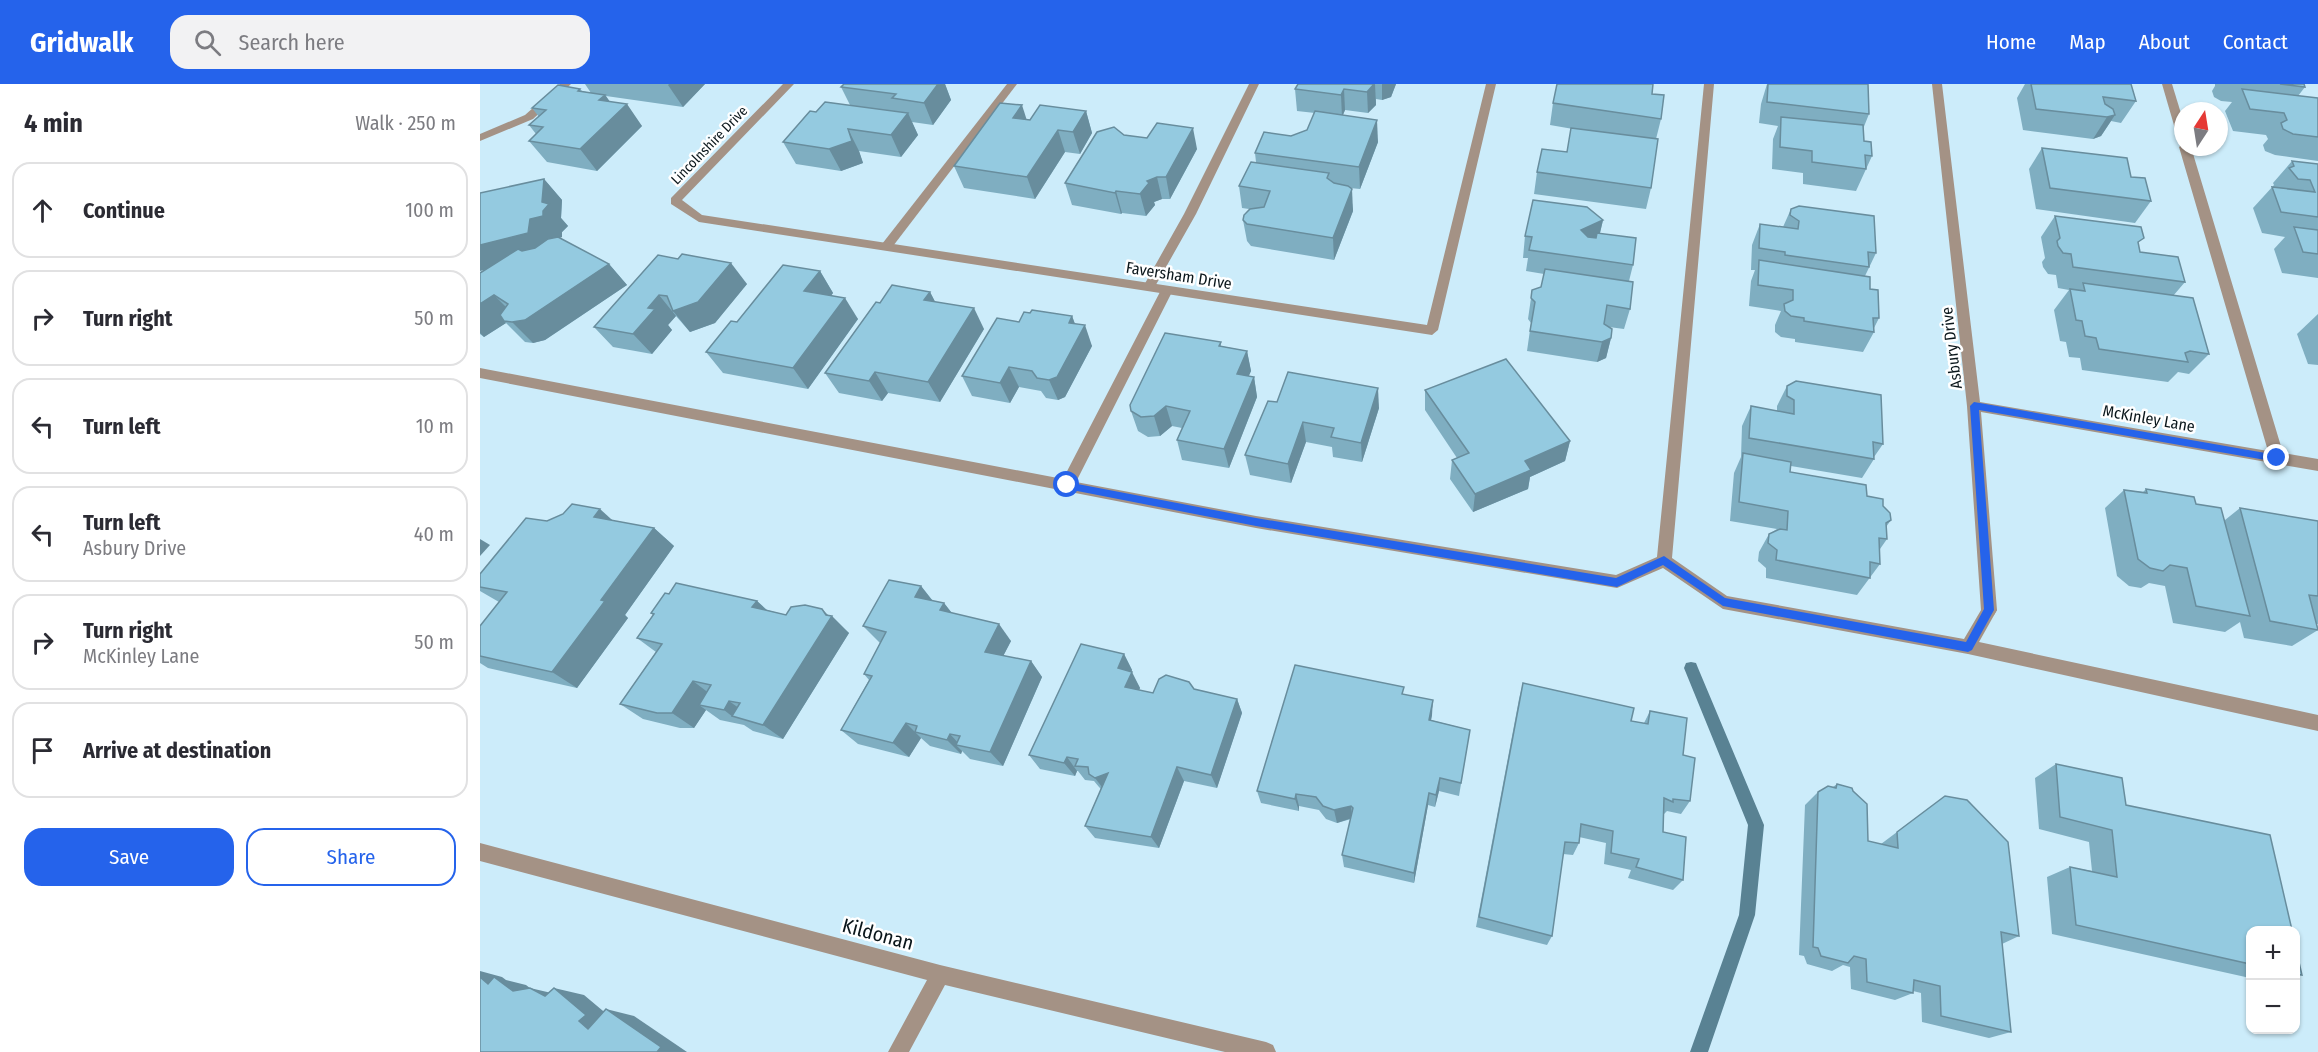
<!DOCTYPE html>
<meta charset="utf-8">
<style>
:root{--surface:#fff;--page:#f2f2f3;--text:#2b2b33;--muted:#7c7c81;--line:#e1e1e2;--accent:#2563eb}
body{margin:0;font-family:"Fira Sans Condensed",sans-serif;background:var(--page);color:var(--text)}
.controls{position:absolute;right:18px;bottom:18px;display:grid;overflow:hidden;border-radius:12px;box-shadow:0 2px 4px #0004}
.controls button{width:54px;height:54px;display:grid;place-items:center;padding:0;border:0;border-bottom:2px solid var(--line);background:var(--surface);color:var(--text);font:30px sans-serif}
.compass{position:absolute;left:1694px;top:18px;width:54px;height:54px;border-radius:50%;background:var(--surface);box-shadow:0 2px 4px #0004;rotate:12deg}
.stop{position:absolute;width:18px;height:18px;margin:-14px;border:4px solid #2563eb;border-radius:50%;background:#fff}
.stop.end{background:#2563eb;border-color:#fff;box-shadow:0 2px 6px #0008}
.list{margin:0;padding:0;list-style:none}
h2{display:flex;justify-content:space-between;align-items:center;height:78px;margin:0;padding:0 24px;font-size:26px}
h2 small{font-size:20px;font-weight:400;color:var(--muted)}
.list li{display:grid;grid-template-columns:39px 1fr auto;gap:18px;align-items:center;box-sizing:border-box;height:96px;margin:0 12px 12px;padding:0 12px;border:2px solid var(--line);border-radius:18px}
.list b{display:block;font-size:22px;white-space:nowrap}
.list p{margin:0;font-size:20px;white-space:nowrap;color:var(--muted)}
.list em{font-size:20px;font-style:normal;color:var(--muted)}
.actions{display:flex;gap:12px;padding:18px 24px}
.actions a{flex:1;padding:14px 0;border:2px solid var(--accent);border-radius:18px;text-align:center;font-size:21px;color:var(--accent)}
.actions .main{background:var(--accent);color:#fff}
.icon{flex:none;width:33px;height:33px;fill:none;stroke:currentColor;stroke-width:2;stroke-linecap:round;stroke-linejoin:round}
.map{position:relative;flex:none;width:1838px;height:968px;overflow:hidden}
header{display:flex;align-items:center;gap:36px;box-sizing:border-box;height:84px;padding:0 30px;background:var(--accent);color:#fff}
header strong{font-size:28px}
nav{display:flex;gap:33px;margin-inline-start:auto;font-size:21px}
.search{width:420px;height:54px;background:var(--page);display:flex;align-items:center;gap:15px;box-sizing:border-box;padding:0 21px;border-radius:18px;color:var(--muted);font-size:22px}
main{display:flex}
aside{flex:1;background:var(--surface)}
.map>svg:first-child{display:block}
</style>
<header>
<strong>Gridwalk</strong>
<div class="search"><svg class="icon" aria-label="search" viewBox="0 0 24 24"><circle cx="10" cy="10" r="6"/><path d="M15 15l6 6"/></svg>Search here</div>
<nav><a>Home</a><a>Map</a><a>About</a><a>Contact</a></nav>
</header>
<main>
<aside>
<h2>4 min<small>Walk · 250 m</small></h2>
<ul class="list">
<li><svg class="icon" aria-label="ahead" viewBox="0 0 24 24"><path d="M12 20V5M6 11l6-6 6 6"/></svg><div><b>Continue</b></div><em>100 m</em></li>
<li><svg class="icon" aria-label="right" viewBox="0 0 24 24"><path d="M7 20v-9h11M14 6l5 5-5 5"/></svg><div><b>Turn right</b></div><em>50 m</em></li>
<li><svg class="icon" aria-label="left" viewBox="0 0 24 24"><path d="M17 20v-9H6M10 6l-5 5 5 5"/></svg><div><b>Turn left</b></div><em>10 m</em></li>
<li><svg class="icon" aria-label="left" viewBox="0 0 24 24"><path d="M17 20v-9H6M10 6l-5 5 5 5"/></svg><div><b>Turn left</b><p>Asbury Drive</p></div><em>40 m</em></li>
<li><svg class="icon" aria-label="right" viewBox="0 0 24 24"><path d="M7 20v-9h11M14 6l5 5-5 5"/></svg><div><b>Turn right</b><p>McKinley Lane</p></div><em>50 m</em></li>
<li><svg class="icon" aria-label="arrive" viewBox="0 0 24 24"><path d="M6 21V4h12l-3 4 3 4H6"/></svg><div><b>Arrive at destination</b></div></li>
</ul>
<div class="actions"><a class="main">Save</a><a>Share</a></div>
</aside>
<div class="map">
<svg width="1838" height="968" viewBox="0 0 1838 968">
<rect width="100%" height="100%" fill="#ccecfa"/>
<g fill="none" stroke-linecap="round" stroke-linejoin="round">
<path fill="#598293" fill-rule="evenodd" d="M1211,578L1216,579L1218,584L1284,741L1275,831L1228,968H1210L1259,831L1268,741L1204,584L1206,579Z"/>
<g fill="#a49285" fill-rule="evenodd">
<path d="M80,0H91L53,35L0,57V50L45,31Z"/>
<path d="M527,0H537L410,166H402V160Z"/>
<path d="M769,0H779L716,130L673,206H665L663,203L704,130Z"/>
<path d="M1224,0H1234L1192,474L1247,512L1484,555L1504,521L1509,519L1514,521L1517,526L1499,558L1838,631V647L1488,570L1243,525L1183,484L1137,504L776,444L0,294V284L583,395L681,206L687,202L693,206L596,398L776,432L1136,491L1177,473Z"/>
</g>
<g fill="#a49285" fill-rule="evenodd">
<path d="M303,0H314L202,116L222,131L947,241L1006,0H1016L958,246L952,251L219,138L191,120V114Z"/>
<path d="M1452,0H1462L1500,318L1788,367L1699,63L1703,60V63H1711L1803,369L1838,375V387L1501,328L1517,526L1514,531L1509,533L1504,531L1501,526L1487,322Z"/>
<path d="M1682,0H1692L1703,36V58L1698,55Z"/>
<path d="M0,759L460,881L786,958L793,961L796,968H745L465,901L429,968H408L447,896L0,777Z"/>
</g>
</g>
<g fill="#7faec1">
<path d="M105,0H225L203,23L126,12L130,18L162,42L117,87L67,78L49,57L56,50L49,41L59,33L52,24L100,5L102,7L111,9Z"/>
<path d="M364,0H465L471,16L453,41L432,38L438,51L421,73L379,67L383,79L361,87L316,80L303,58L336,28L370,21L361,3Z"/>
<path d="M818,0H916L911,13L902,16L896,15V21L888,29L865,26L863,31L898,58L880,105L870,104L873,127L854,176L771,162L767,157L763,136L769,125L762,124L759,102L776,78L775,69L827,46L835,29L817,27L815,5Z"/>
<path d="M1287,0L1389,30L1383,45L1384,57L1392,72L1376,107L1323,100V89L1292,85L1293,55L1298,42L1279,39L1281,20Z"/>
<path d="M1545,0H1651L1656,17L1641,39L1631,37L1621,52L1613,55L1543,46L1537,14Z"/>
<path d="M1735,0H1824L1825,3L1818,12L1838,14V77L1795,71L1785,67L1783,61L1788,55L1786,51L1753,47L1745,27L1752,18L1741,17L1734,13L1732,7L1735,2Z"/>
<path d="M1172,10L1181,35L1176,55L1171,104L1166,125L1054,110L1057,88L1087,68L1093,45L1070,41L1073,19Z"/>
<path d="M606,27L612,49L600,70L585,68L555,115L484,104L474,82L547,36H550Z"/>
<path d="M644,51L717,65L690,115H682L674,118L675,121L666,132L642,129L641,130L592,121L585,99Z"/>
<path d="M1562,64L1671,117L1655,139L1556,125L1549,85Z"/>
<path d="M1812,77L1838,80V194L1802,189L1794,165L1805,153L1782,149L1773,124L1794,101L1793,99Z"/>
<path d="M64,95L82,116L81,134L88,142L82,148V153L79,154L129,180L147,201L65,256L53,259L45,258L26,239L4,253L0,250V189L5,186Z"/>
<path d="M1311,125L1396,169L1385,192L1390,205L1399,234L1394,244V248L1383,268L1315,258V255L1301,253L1295,248V241L1301,227L1269,222L1271,197L1275,186H1271L1272,161L1280,140L1303,143Z"/>
<path d="M1575,132L1658,161L1660,168L1705,198L1693,212L1729,270L1709,290L1698,288L1688,298L1602,286L1600,274L1589,273L1586,258L1580,257L1574,226L1589,206L1578,204L1576,191L1568,190L1563,183L1562,178L1565,174L1561,153Z"/>
<path d="M1123,136L1120,149L1153,181L1149,197L1150,225L1144,245L1129,243L1131,254L1126,274L1117,278L1047,267L1051,239L1048,235L1051,214L1061,203L1064,190L1046,187L1048,174H1043L1045,152Z"/>
<path d="M178,171L267,200L235,239L210,248L196,232L188,241L192,246L172,270L133,263L114,243Z"/>
<path d="M340,187L353,209L351,212L378,235L328,305L243,289L226,268L257,238Z"/>
<path d="M450,208L455,218L504,245L460,318L408,309L402,317L359,309L345,289L400,219Z"/>
<path d="M1838,230V281L1828,280L1817,250Z"/>
<path d="M592,232L595,240L612,262L585,313L578,316L566,314L561,307L539,303L530,319L492,312L482,292L539,238Z"/>
<path d="M741,258V262L767,267L771,287L768,292L774,293L777,313L749,384L702,376L697,356L702,344L692,342L680,352L668,353L658,347L651,327Z"/>
<path d="M1307,302L1403,360L1394,373V375L1382,394L1311,382L1310,388L1387,412L1403,422L1411,436L1406,443L1407,455L1400,465V480L1377,511L1286,494V484L1278,477L1279,468L1289,450L1297,445L1250,437L1254,389L1261,373L1262,342L1271,322L1297,327V322Z"/>
<path d="M945,306L1090,357L1085,377L1050,393L1048,405L993,428L970,395L972,376L977,374L945,326Z"/>
<path d="M797,318L899,324L882,378L853,373L852,363L826,358L811,399L770,391L765,371Z"/>
<path d="M1666,405L1716,420L1745,436L1760,424L1838,437V540H1837L1838,546L1812,562L1764,554L1760,538L1745,548L1693,539L1685,502L1669,499L1661,504L1649,502L1637,492L1625,424L1644,406L1663,408Z"/>
<path d="M67,437H133L174,444L194,462L145,531L148,534L97,604L8,584L0,579V542L19,518L0,507V490Z"/>
<path d="M441,502L453,517L464,519L472,529L531,557L523,572L551,577L562,593L523,682L490,675L482,667L481,670L450,662L441,654L429,673L378,660L361,646L389,596L384,590L400,559L383,542Z"/>
<path d="M277,517L287,526L306,531H347L369,549L303,655L273,647L264,641L240,636L226,626L214,644H200L163,635L140,620L176,568L157,554L173,531L171,529Z"/>
<path d="M644,570L652,586L651,588L660,604L659,606L673,609L714,605L757,615L762,629L737,704L704,697L679,764L615,754L605,742L621,705L619,703L614,697L605,696L598,687H597L595,692L560,685L549,671Z"/>
<path d="M1043,599L1151,637L1164,639L1170,627L1203,671L1210,717L1201,730L1187,727L1184,730L1183,748L1203,796L1193,806L1148,794L1151,786L1124,780L1126,759L1099,753V759L1093,771L1083,770L1072,852L1067,861L996,843L1039,615Z"/>
<path d="M924,610L952,631L951,636L990,646L979,712L959,707L955,723L948,721L934,799L864,783L862,771L871,735L857,739L846,735L839,726L819,722V727L781,719L777,707Z"/>
<path d="M1576,680L1646,721L1770,846V894L1572,850L1567,793L1590,783L1612,787L1609,758L1559,745L1555,694Z"/>
<path d="M1357,700L1373,707L1388,757L1401,760L1465,712L1539,852L1522,860L1531,948L1509,954L1442,938L1441,909L1433,907V909L1415,916L1371,905L1370,883L1363,881L1352,887L1327,880L1324,872L1319,871L1325,721L1338,708L1353,703Z"/>
</g>
<g fill="#688d9d">
<path d="M189,0H225L203,23L188,1Z"/>
<path d="M445,0H465L471,16L453,41L444,19Z"/>
<path d="M894,0H895L896,21L888,29L887,8Z"/>
<path d="M902,0H916L911,13L902,16Z"/>
<path d="M864,5L865,26L862,33L861,11Z"/>
<path d="M125,11L138,29L147,20L162,42L117,87L100,65L119,16Z"/>
<path d="M542,21L549,43L533,34Z"/>
<path d="M606,27L612,49L600,70L593,48Z"/>
<path d="M428,29L438,51L421,73L411,51Z"/>
<path d="M1635,31L1621,52L1613,55L1627,33Z"/>
<path d="M897,36L898,58L880,105L879,83Z"/>
<path d="M713,44L717,65L690,115L686,93Z"/>
<path d="M368,45L379,67L383,79L361,87L349,65Z"/>
<path d="M578,46L585,68L555,115L547,93Z"/>
<path d="M677,93L682,115L674,118L675,121L666,132L660,110L667,97Z"/>
<path d="M64,95L82,116L81,134L88,142L82,148V153L69,157L67,171L0,187V161L50,135L62,118Z"/>
<path d="M872,105L873,127L854,176L853,154Z"/>
<path d="M636,107L642,129L641,130L635,109Z"/>
<path d="M1123,136L1118,157L1115,159L1101,146Z"/>
<path d="M251,179L267,200L235,239L210,248L193,227Z"/>
<path d="M129,180L147,201L65,256L53,259L32,238Z"/>
<path d="M340,187L353,209L338,228L324,207Z"/>
<path d="M450,208L461,229L444,216Z"/>
<path d="M14,211L35,232L24,237L26,239L4,253L0,249V220Z"/>
<path d="M179,211L196,232L188,241L192,246L172,270L153,250L168,224Z"/>
<path d="M365,214L378,235L328,305L313,284Z"/>
<path d="M494,224L504,245L460,318L448,298Z"/>
<path d="M592,232L599,251L605,241L612,262L585,313L578,316L569,296L589,239Z"/>
<path d="M1131,254L1126,274L1117,278L1122,258Z"/>
<path d="M767,267L771,287L761,311L757,290Z"/>
<path d="M529,283L539,303L530,319L520,299Z"/>
<path d="M395,288L408,309L402,317L389,297Z"/>
<path d="M774,293L777,313L749,384L744,365Z"/>
<path d="M898,304L899,324L882,378L881,359Z"/>
<path d="M686,322L692,342L680,352L674,332Z"/>
<path d="M823,338L826,358L811,399L808,380Z"/>
<path d="M1090,357L1085,377L1050,393L1048,405L993,428L995,410L1045,377Z"/>
<path d="M120,425L141,444L114,433Z"/>
<path d="M174,444L194,462L145,531L148,534L97,604L72,588L121,516Z"/>
<path d="M0,455L10,461L0,472Z"/>
<path d="M441,502L455,520L435,513Z"/>
<path d="M277,517L295,534L272,523Z"/>
<path d="M464,519L477,536L460,526Z"/>
<path d="M342,525L351,534L352,532L369,549L303,655L283,641Z"/>
<path d="M519,540L531,557L517,584L505,568Z"/>
<path d="M644,570L652,586L646,600L638,584Z"/>
<path d="M551,577L562,593L523,682L510,668Z"/>
<path d="M652,588L660,604L653,618L645,603Z"/>
<path d="M213,597L234,613L219,621L226,626L214,644L192,629Z"/>
<path d="M757,615L762,629L737,704L731,691Z"/>
<path d="M953,616L952,631L948,650L949,636Z"/>
<path d="M249,617L270,632L253,633L244,626Z"/>
<path d="M426,639L441,654L429,673L413,659Z"/>
<path d="M470,650L481,662L476,661L482,667L481,670L467,656Z"/>
<path d="M587,673L597,687L595,692L584,679Z"/>
<path d="M697,683L704,697L679,764L671,753Z"/>
<path d="M628,689L625,707L615,694Z"/>
<path d="M960,694L959,707L955,723L956,711Z"/>
<path d="M949,709L948,721L934,799V789Z"/>
<path d="M816,710L819,722V727L815,715Z"/>
<path d="M871,722L872,734L857,739L854,726Z"/>
<path d="M0,887L22,893L26,896L46,901L64,915L33,907L0,898Z"/>
<path d="M50,904L80,911L74,904L104,911L135,937L108,945L65,912Z"/>
<path d="M126,925L154,932L207,968H177Z"/>
</g>
<g fill="#94cae0" stroke="#688d9d" stroke-width="1.5">
<path d="M364,0H458L444,19L412,14L416,10L361,3Z"/>
<path d="M818,0H894L887,8L864,5L861,11L815,5Z"/>
<path d="M1077,0H1173L1172,10L1184,11L1181,35L1073,19Z"/>
<path d="M1288,0H1388L1389,30L1287,18Z"/>
<path d="M1551,0H1651L1656,17L1623,13L1625,20L1633,25L1635,31L1627,33L1556,25Z"/>
<path d="M1800,0H1824L1825,3Z"/>
<path d="M78,1L100,5L98,7L125,11L119,16L147,20L100,65L49,57L63,43L49,41L66,26L52,24Z"/>
<path d="M1762,5L1838,14V53L1813,50L1803,45L1801,39L1807,36L1804,29L1770,25Z"/>
<path d="M345,18L428,29L411,51L368,45L372,57L349,65L303,58L330,27L336,28Z"/>
<path d="M520,19L542,21L533,34L550,36L560,21L606,27L593,48L578,46L547,93L474,82Z"/>
<path d="M835,27L897,36L879,83L775,69L784,48L811,52L827,46Z"/>
<path d="M1301,33L1383,41L1384,57L1391,58L1392,72L1385,71L1386,85L1332,78V67L1300,63Z"/>
<path d="M677,39L713,44L686,93H677L667,97L669,99L660,110L636,107L635,109L585,99L617,48L634,43L644,51L667,54Z"/>
<path d="M1091,44L1178,55L1171,104L1057,88L1062,65L1087,68Z"/>
<path d="M1562,64L1647,74L1651,93L1665,94L1671,117L1570,104Z"/>
<path d="M1812,77L1838,80V133L1801,128L1792,103L1835,108L1830,96L1818,95L1809,84L1814,82Z"/>
<path d="M771,78L849,89L847,94L854,99L868,102L872,105L853,154L767,140L763,136L764,131L770,125L784,123L790,107L759,102Z"/>
<path d="M64,95L62,118L69,120L63,127V132L50,135L48,149L0,161V109Z"/>
<path d="M1053,116L1107,123L1123,136L1101,146L1108,153L1116,154L1117,149L1156,154L1153,181L1049,166L1052,153L1045,152Z"/>
<path d="M1319,122L1394,132L1396,169L1388,168L1389,183L1305,171V168L1279,164L1280,140L1318,145L1319,137L1310,131L1311,125Z"/>
<path d="M1575,132L1661,143L1664,154L1658,158L1660,168L1698,173L1705,198L1593,183L1591,170L1583,169L1578,162L1577,157L1580,154Z"/>
<path d="M1814,143L1838,146V170L1823,168Z"/>
<path d="M78,153L129,180L45,236L32,238L24,237L20,231L28,220L14,211L0,220V189L38,165L42,167L55,164L68,155Z"/>
<path d="M202,170L251,179L218,218L193,227L187,212L179,211L168,224L175,225L153,250L114,243L178,171L198,175Z"/>
<path d="M1279,176L1390,193V205L1398,206L1399,234H1393L1394,248L1324,237V234L1311,232L1305,227L1304,220L1313,216V206L1278,201Z"/>
<path d="M303,181L340,187L324,207L365,214L313,284L226,268L251,237L257,238Z"/>
<path d="M1065,185L1153,198L1150,225L1127,221L1124,240L1132,245L1131,254L1122,258L1050,247L1055,218L1051,214L1052,206L1061,203Z"/>
<path d="M1603,199L1713,214L1729,270L1710,267L1705,269L1708,278L1619,265L1616,254L1605,252L1602,237L1596,236L1590,205L1605,207Z"/>
<path d="M412,201L450,208L444,216L494,224L448,298L395,288L389,297L345,289L396,218L400,219Z"/>
<path d="M552,226L592,232L589,239L605,241L577,293L569,296L557,294L552,287L529,283L520,299L482,292L517,234L539,238L544,228L550,229Z"/>
<path d="M685,249L741,258L739,262L767,267L757,290L774,293L744,365L697,356L710,327L686,322L674,332L661,333L651,327L650,321Z"/>
<path d="M1026,275L1090,357L1045,377L1051,386L995,410L972,376L989,369L945,306Z"/>
<path d="M808,288L898,304L881,359L851,353L854,344L823,338L808,380L765,371L788,317L797,318Z"/>
<path d="M1316,297L1401,311L1403,360L1393,358L1394,375L1269,354L1271,322L1314,330V316L1307,312V302Z"/>
<path d="M1263,369L1311,378L1310,388L1386,401L1387,412L1403,415V422L1410,429L1411,436L1406,439L1407,455L1399,454L1400,480L1390,478V494L1296,476L1297,466L1288,459L1289,450L1300,445L1307,446L1308,427L1259,418Z"/>
<path d="M1666,405L1714,413L1716,420L1741,424L1770,532L1716,522L1707,484L1690,481L1683,487L1670,484L1658,475L1644,406L1667,409Z"/>
<path d="M92,420L120,425L114,433L174,444L121,516L125,517L72,588L0,572V542L27,508L0,503V490L46,434L67,437L83,430Z"/>
<path d="M1760,424L1838,437V512L1829,511L1838,546L1790,537Z"/>
<path d="M409,496L441,502L435,513L464,519L460,526L519,540L505,568L551,577L510,668L476,661L480,652L470,650L467,656L435,648L437,642L426,639L413,659L361,646L392,592L384,590L406,548L383,542Z"/>
<path d="M196,499L277,517L272,523L306,531L311,523L325,521L342,525L346,531L352,532L283,641L252,632L260,619L249,617L244,626L219,621L231,601L213,597L192,629H177L140,620L182,560L157,554L174,530L171,529L185,509L189,510Z"/>
<path d="M601,560L644,570L638,584L652,588L645,603L673,609L679,595L686,591L709,598L714,605L757,615L731,691L697,683L671,753L605,742L628,689L615,694L609,690L608,683L595,682L598,675L587,673L584,679L549,671Z"/>
<path d="M815,581L924,603L922,610L953,616L949,636L990,646L981,699L960,694L956,711L949,709L934,789L862,771L873,724L871,722L854,726L843,722L836,713L816,710L815,715L777,707Z"/>
<path d="M1043,599L1154,624L1151,637L1168,640L1170,627L1207,634L1203,671L1215,674L1210,717L1193,715V718L1184,714L1183,748L1206,753L1203,796L1156,783L1159,775L1131,769L1133,747L1101,740L1099,759L1085,758L1072,852L999,833Z"/>
<path d="M1576,680L1642,694L1646,721L1790,751L1812,846H1770V880L1596,841L1590,783L1637,793L1632,746L1580,733Z"/>
<path d="M1357,700L1372,704L1373,707L1387,720L1388,757L1418,764L1417,748L1465,712L1487,716L1528,758L1539,852L1521,848L1531,948L1461,932L1460,902L1434,896L1433,909L1387,898L1386,875L1374,872L1368,879L1341,872L1338,864L1333,863L1338,708L1348,702L1356,704Z"/>
<path d="M1815,861L1822,891L1815,890Z"/>
<path d="M0,893L8,900L14,893L33,907L50,904L65,912L74,904L106,931L99,937L108,945L126,925L181,963L177,968H0Z"/>
</g>
<path fill="#2563eb" d="M1494,318L1797,371L1802,374L1797,378L1499,326L1514,526L1492,566L1488,568L1243,522L1183,481L1137,503L776,442L587,405L583,401L587,398L776,434L1136,494L1184,472L1245,514L1486,558L1504,525L1490,322Z"/>
<g text-anchor="middle" stroke-width="5" stroke-linejoin="round" paint-order="stroke">
<g font-size="14" fill="#0a161b" stroke="#fff">
<text transform="translate(229 61) rotate(-46)" y="5">Lincolnshire Drive</text>
</g>
<g font-size="16" fill="#0a161b" stroke="#fff">
<text transform="translate(699 191) rotate(9)" y="6">Faversham Drive</text>
<text transform="translate(1471 264) rotate(-97)" y="6">Asbury Drive</text>
<text transform="translate(1669 334) rotate(10)" y="6">McKinley Lane</text>
</g>
<g font-size="20" fill="#0a161b" stroke="#fff">
<text transform="translate(398 850) rotate(15)" y="7">Kildonan</text>
</g>
</g>
</svg>
<div class="controls">
<button>+</button>
<button>−</button>
</div>
<svg class="compass" viewBox="-18 -18 36 36"><path d="M0-13l5 13h-10z" fill="#e53935"/><path d="M0 13l5-13h-10z" fill="#7c7c81"/></svg>
<div class="stop" style="left:587px;top:401px"></div>
<div class="stop end" style="left:1797px;top:374px"></div>
</div>
</main>
